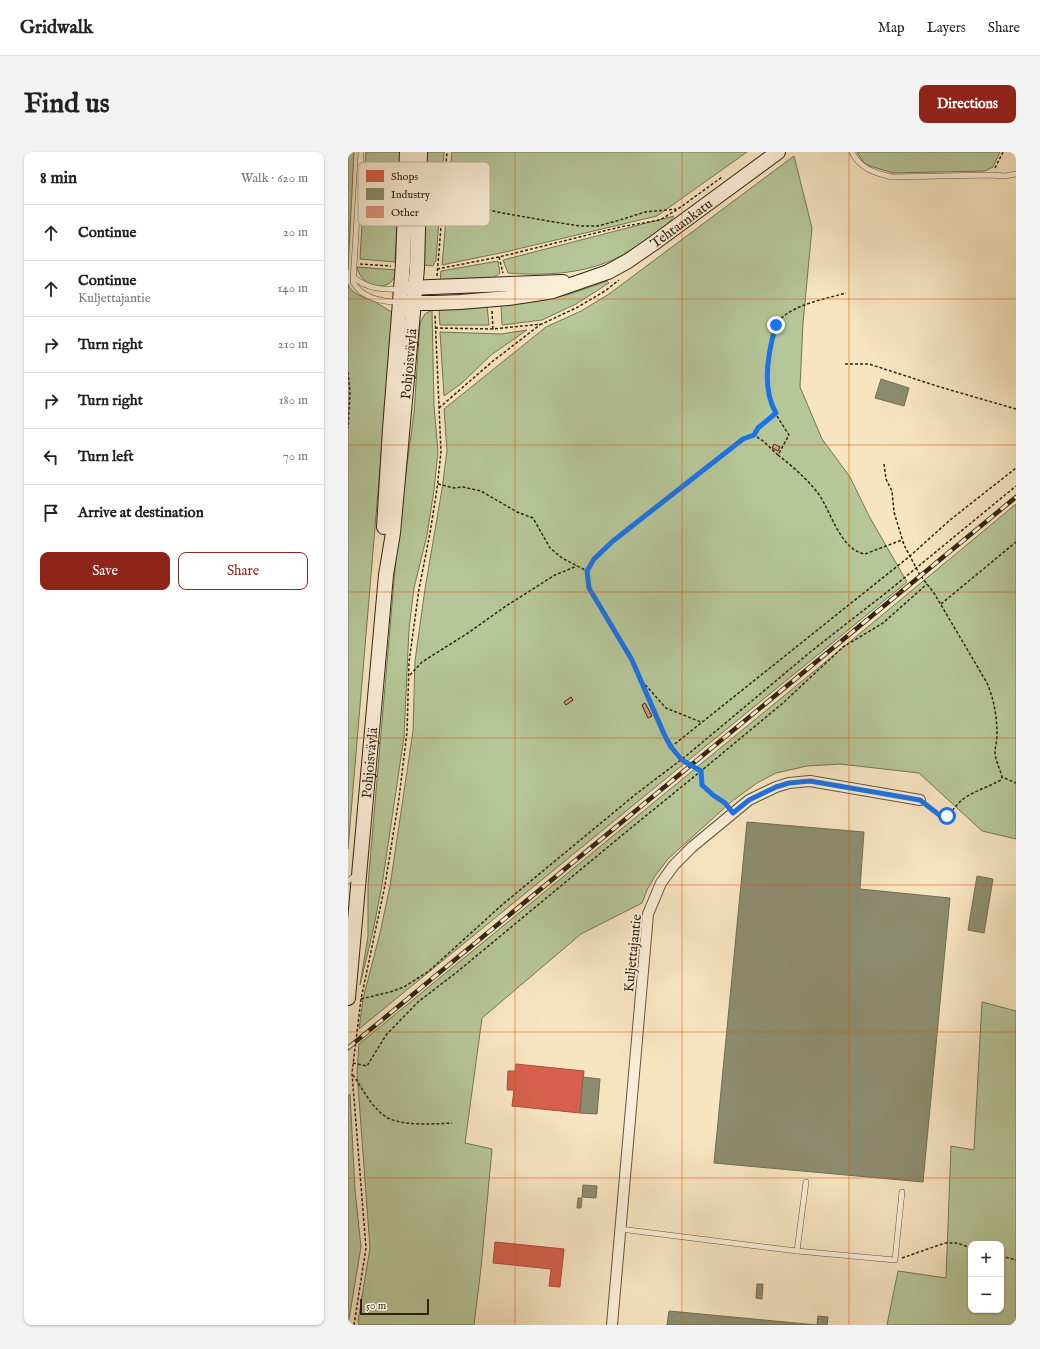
<!DOCTYPE html>
<meta charset="utf-8">
<style>
:root{--surface:#fff;--page:#f2f2f2;--text:#222;--muted:#767676;--line:#e0e0e0;--accent:#8f2418}
body{margin:0;font-family:"IM FELL English",serif;background:var(--page);color:var(--text)}
.controls{position:absolute;right:12px;bottom:12px;display:grid;overflow:hidden;border-radius:8px;box-shadow:0 1px 3px #0004}
.controls button{width:36px;height:36px;display:grid;place-items:center;padding:0;border:0;border-bottom:1px solid var(--line);background:var(--surface);color:var(--text);font:20px sans-serif}
.scale{position:absolute;left:12px;bottom:10px;width:69px;box-sizing:border-box;padding-left:4px;border:2px solid #322415;border-top:0;font-size:11px;line-height:14px;white-space:nowrap;color:#322415;-webkit-text-stroke:3px #faeed7;paint-order:stroke}
.stop{position:absolute;width:12px;height:12px;margin:-9px;border:3px solid #1a73e8;border-radius:50%;background:#fff}
.stop.end{background:#1a73e8;border-color:#fff;box-shadow:0 1px 4px #0008}
.list{margin:0;padding:0;list-style:none}
h2{display:flex;justify-content:space-between;align-items:center;height:52px;margin:0;padding:0 16px;font-size:17px}
h2 small{font-size:13px;font-weight:400;color:var(--muted)}
.list li{display:grid;grid-template-columns:26px 1fr auto;gap:12px;align-items:center;box-sizing:border-box;height:56px;padding:0 16px;border-top:1px solid var(--line)}
.list b{display:block;font-size:15px;white-space:nowrap}
.list p{margin:0;font-size:13px;white-space:nowrap;color:var(--muted)}
.list em{font-size:13px;font-style:normal;color:var(--muted)}
.actions{display:flex;gap:8px;padding:12px 16px}
.actions a{flex:1;padding:9px 0;border:1px solid var(--accent);border-radius:8px;text-align:center;font-size:14px;color:var(--accent)}
.actions .main{background:var(--accent);color:#fff}
.icon{flex:none;width:22px;height:22px;fill:none;stroke:currentColor;stroke-width:2;stroke-linecap:round;stroke-linejoin:round}
.map{position:relative;flex:none;width:668px;height:1173px;overflow:hidden;border-radius:8px}
header{display:flex;align-items:center;gap:24px;box-sizing:border-box;height:56px;padding:0 20px;background:var(--surface);border-bottom:1px solid var(--line)}
header strong{font-size:19px}
nav{display:flex;gap:22px;margin-inline-start:auto;font-size:14px}
.intro{display:flex;align-items:center;justify-content:space-between;box-sizing:border-box;height:96px;padding:0 24px}
h1{margin:0;font-size:28px}
.button{padding:10px 18px;border-radius:8px;background:var(--accent);color:#fff;font-size:14px;font-weight:700}
main{display:flex;gap:24px;padding:0 24px}
aside{flex:1;background:var(--surface);border-radius:8px;box-shadow:0 1px 3px #0004}
.map>svg:first-child{display:block}
</style>
<header>
<strong>Gridwalk</strong>
<nav><a>Map</a><a>Layers</a><a>Share</a></nav>
</header>
<div class="intro"><h1>Find us</h1><a class="button">Directions</a></div>
<main>
<aside>
<h2>8 min<small>Walk · 620 m</small></h2>
<ul class="list">
<li><svg class="icon" aria-label="ahead" viewBox="0 0 24 24"><path d="M12 20V5M6 11l6-6 6 6"/></svg><div><b>Continue</b></div><em>20 m</em></li>
<li><svg class="icon" aria-label="ahead" viewBox="0 0 24 24"><path d="M12 20V5M6 11l6-6 6 6"/></svg><div><b>Continue</b><p>Kuljettajantie</p></div><em>140 m</em></li>
<li><svg class="icon" aria-label="right" viewBox="0 0 24 24"><path d="M7 20v-9h11M14 6l5 5-5 5"/></svg><div><b>Turn right</b></div><em>210 m</em></li>
<li><svg class="icon" aria-label="right" viewBox="0 0 24 24"><path d="M7 20v-9h11M14 6l5 5-5 5"/></svg><div><b>Turn right</b></div><em>180 m</em></li>
<li><svg class="icon" aria-label="left" viewBox="0 0 24 24"><path d="M17 20v-9H6M10 6l-5 5 5 5"/></svg><div><b>Turn left</b></div><em>70 m</em></li>
<li><svg class="icon" aria-label="arrive" viewBox="0 0 24 24"><path d="M6 21V4h12l-3 4 3 4H6"/></svg><div><b>Arrive at destination</b></div></li>
</ul>
<div class="actions"><a class="main">Save</a><a>Share</a></div>
</aside>
<div class="map">
<svg width="668" height="1173" viewBox="0 0 668 1173">
<rect width="100%" height="100%" fill="#f7e5c1"/>
<filter id="stains"><feTurbulence type="fractalNoise" baseFrequency=".005" numOctaves="4"/><feColorMatrix values="0 0 0 0 .2 0 0 0 0 .09 0 0 0 0 .02 0 0 0 .5 -.17"/></filter>
<radialGradient id="worn" r=".72"><stop offset=".6" stop-color="#630" stop-opacity="0"/><stop offset="1" stop-color="#630" stop-opacity=".3"/></radialGradient>
<g fill="#b6c698" stroke="#747556" fill-rule="evenodd">
<path d="M0,0H6L0,118Z"/>
<path d="M18,0H53L47,110L12,107Z"/>
<path d="M77,0H96L88,108L85,114L75,113Z"/>
<path d="M104,0H399L309,64L157,100L94,113Z"/>
<path d="M509,0H652L645,15L637,19L545,21L522,14L516,11Z"/>
<path d="M446,4L464,76L455,171L452,235L474,287L502,325L521,364L559,430L11,877L15,847L32,781L42,734L65,579L67,509L77,437L94,337L99,299L96,257L198,175L233,159L261,142Z"/>
<path d="M326,64C318,76 306,83 294,91C287,95 280,100 273,104C238,122 199,124 160,121L155,108Z"/>
<path d="M150,109L152,121L145,126L92,131L93,119Z"/>
<path d="M9,115L49,118C45,142 14,138 9,115Z"/>
<path d="M259,129L261,131L228,152L194,168L154,173L153,153L219,143Z"/>
<path d="M0,132C3,143 17,145 26,149C32,153 39,157 45,161L0,697Z"/>
<path d="M139,154L141,173H92L91,156Z"/>
<path d="M84,158L86,254L90,299L86,338L79,383L66,436L61,477L56,585L34,733L25,779L12,833L20,784V733L51,371L66,261L72,171L77,162Z"/>
<path d="M179,178L143,203L114,231L96,244L92,180L153,182Z"/>
<path d="M668,352V687L634,679L571,621L492,612L459,614L428,621L409,631L383,650L320,707L307,724L299,738L294,751L233,782L134,866L117,991L144,997L133,1116L126,1173H11L10,1169L22,1096L9,920L11,892L481,507Z"/>
<path d="M634,850L668,859V1173H539L550,1119L598,1126L603,994L626,998ZM623,1092H653V1158H623Z"/>
<path d="M2,942L7,1038L13,1095L0,1173V944Z"/>
</g>
<g fill="#d6604d" stroke="#a54e3c">
<path d="M168,912L236,919L232,961L164,954L166,938H159L160,919H167Z"/>
<path d="M147,1090L216,1097L212,1135L201,1134L203,1117L145,1111Z"/>
</g>
<g fill="#8c8c6e" stroke="#716d53">
<path d="M533,227L561,236L556,254L527,246Z"/>
<path d="M399,670L516,680L512,737L602,746L575,1030L366,1011Z"/>
<path d="M629,724L645,727L636,781L620,778Z"/>
<path d="M235,925L252,927L249,962L232,961Z"/>
<path d="M235,1033L249,1034L248,1046L234,1045Z"/>
<path d="M230,1046H234L233,1056H229Z"/>
<path d="M409,1132H415L414,1147L408,1146Z"/>
<path d="M321,1159L469,1173L470,1164L480,1165L479,1173H319Z"/>
</g>
<g fill="#e0957e" stroke="#322415">
<path d="M426,292L432,295L430,299L424,296Z"/>
<path d="M223,545L225,548L218,553L216,550Z"/>
<path d="M297,551L304,564L300,566L294,553Z"/>
</g>
<g fill="none" stroke-linecap="round" stroke-linejoin="round">
<g stroke="#635440" stroke-width="6">
<g id="service">
<path d="M13,0L5,130C14,146 34,150 51,150"/>
<path d="M504,0C512,17 527,21 544,25L643,23L657,24L668,22"/>
<path d="M5,125C20,137 34,138 52,137"/>
<path d="M0,729L8,723"/>
<path d="M272,1077L449,1099L547,1108L554,1040"/>
<path d="M449,1099L458,1030"/>
</g>
</g>
<g stroke="#635440" stroke-width="12">
<path id="minor" d="M264,1173L300,762L313,731L326,713L344,695L401,648L428,635L441,631L462,629L572,648"/>
</g>
<g stroke="#322415" stroke-width="16">
<g id="secondary">
<path d="M58,136L215,130"/>
<path id="s1" d="M56,151H87L112,150L160,146L187,142L205,139L260,120L280,109L306,91L430,0"/>
<path d="M36,375L42,277L55,111L59,0"/>
<path id="s2" d="M0,846L38,423L45,381L69,116L72,0"/>
</g>
</g>
<g stroke="#322415" stroke-width="1.5" stroke-dasharray="3 2" stroke-linecap="butt">
<path d="M647,16L655,0"/>
<path d="M98,17L118,46L129,54L149,60L206,70L232,74H250L272,68L297,60L328,57"/>
<path d="M151,105L155,121"/>
<path d="M12,112L43,114"/>
<path d="M89,117L151,105L272,75L312,68L330,57L374,25"/>
<path d="M89,124L99,0"/>
<path d="M144,159L145,177"/>
<path d="M87,176L145,177L194,172L230,155L257,139L271,128"/>
<path d="M497,212H521L592,235L668,257"/>
<path d="M0,220L2,240L0,276"/>
<path d="M91,256L145,209L193,172"/>
<path d="M428,261L410,276L406,283L415,289L430,303L441,283C434,272 426,261 422,248C416,229 419,177 436,164C450,152 480,146 498,141"/>
<path d="M430,303C444,314 458,326 470,341C483,359 492,398 517,402L554,388"/>
<path d="M536,312L538,327L544,339L546,360L556,393L572,423L586,441L639,531C646,547 649,565 649,583C649,589 647,595 647,601C648,610 652,617 654,625L668,631"/>
<path d="M90,332L106,336L115,335L133,339L169,360L185,366L202,396L214,406L239,419"/>
<path d="M593,452L668,390"/>
<path d="M62,523L74,510L120,481L158,454L207,423L229,414"/>
<path d="M294,529L318,556L353,570"/>
<path d="M323,595L562,404L602,368L668,316"/>
<path d="M379,654C375,648 360,639 354,633L353,619L334,608L323,595L316,582L284,508L241,436L239,419L246,407L265,389L395,287L406,283"/>
<path d="M580,654L594,665C605,662 608,651 618,645C629,638 642,634 653,628L654,625"/>
<path d="M13,847L42,840L56,835L81,819L155,752L288,642L338,604L466,497L539,440L668,334"/>
<path d="M5,911L19,914L38,883L70,850L109,820L278,680L353,619L435,551L495,495L535,471L579,432"/>
<path d="M5,923C15,937 24,957 40,966C55,974 87,972 104,971"/>
<path d="M653,1104L668,1108"/>
<path d="M554,1106L597,1091H609L623,1096"/>
<path d="M6,1173L18,1096L4,921L13,847L37,733L51,646L59,580L61,510L71,437L82,381L89,337L93,300L87,163"/>
</g>
<use href="#service" stroke="#faeed7" stroke-width="5"/>
<use href="#minor" stroke="#faeed7" stroke-width="10"/>
<use href="#secondary" stroke="#faeed7" stroke-width="14"/>
<g stroke="#322415" stroke-width="4.5">
<path id="rail" d="M0,896L668,345"/>
</g>
<use href="#rail" stroke="#faeed7" stroke-width="3" stroke-dasharray="9" stroke-linecap="butt"/>
</g>
<g fill="none" stroke-linecap="round" stroke-linejoin="round">
<path stroke="#1a73e8" stroke-width="5" d="M428,173C420,200 413,236 428,261L410,276L406,283L395,287L265,389L246,407L239,419L241,436L284,508L316,582L323,595L334,608L353,619L354,633L365,643L377,651L385,661L401,648L428,635L441,631L462,629L572,648L594,665L599,664"/>
</g>
<path fill="none" stroke="#df560c" stroke-width="1" stroke-opacity="0.55" d="M167,0V1173M334,0V1173M501,0V1173M0,147H668M0,293H668M0,440H668M0,586H668M0,733H668M0,880H668M0,1026H668"/>
<g text-anchor="middle" stroke-width="4" stroke-linejoin="round" paint-order="stroke">
<g font-size="14" fill="#322415" stroke="#faeed7">
<text dy="5" stroke="none"><textPath href="#s1" startOffset="296">Tehtaankatu</textPath></text>
<text dy="5" stroke="none"><textPath href="#s2" startOffset="637">Pohjoisväylä</textPath></text>
<text dy="5" stroke="none"><textPath href="#s2" startOffset="236">Pohjoisväylä</textPath></text>
<text transform="translate(284 801) rotate(-84)" y="5">Kuljettajantie</text>
</g>
</g>
<rect x="10" y="10" width="132" height="64" rx="6" fill="#faeed7" stroke="#beb19d" stroke-width="1"/>
<rect x="18" y="18" width="18" height="12" fill="#d6604d"/>
<rect x="18" y="36" width="18" height="12" fill="#8c8c6e"/>
<rect x="18" y="54" width="18" height="12" fill="#e0957e"/>
<g font-size="11" fill="#322415">
<text x="43" y="28">Shops</text>
<text x="43" y="46">Industry</text>
<text x="43" y="64">Other</text>
</g>
<rect width="100%" height="100%" filter="url(#stains)"/>
<rect width="100%" height="100%" fill="url(#worn)"/>
</svg>
<div class="controls">
<button>+</button>
<button>−</button>
</div>
<div class="scale">50 m</div>
<div class="stop" style="left:599px;top:664px"></div>
<div class="stop end" style="left:428px;top:173px"></div>
</div>
</main>
